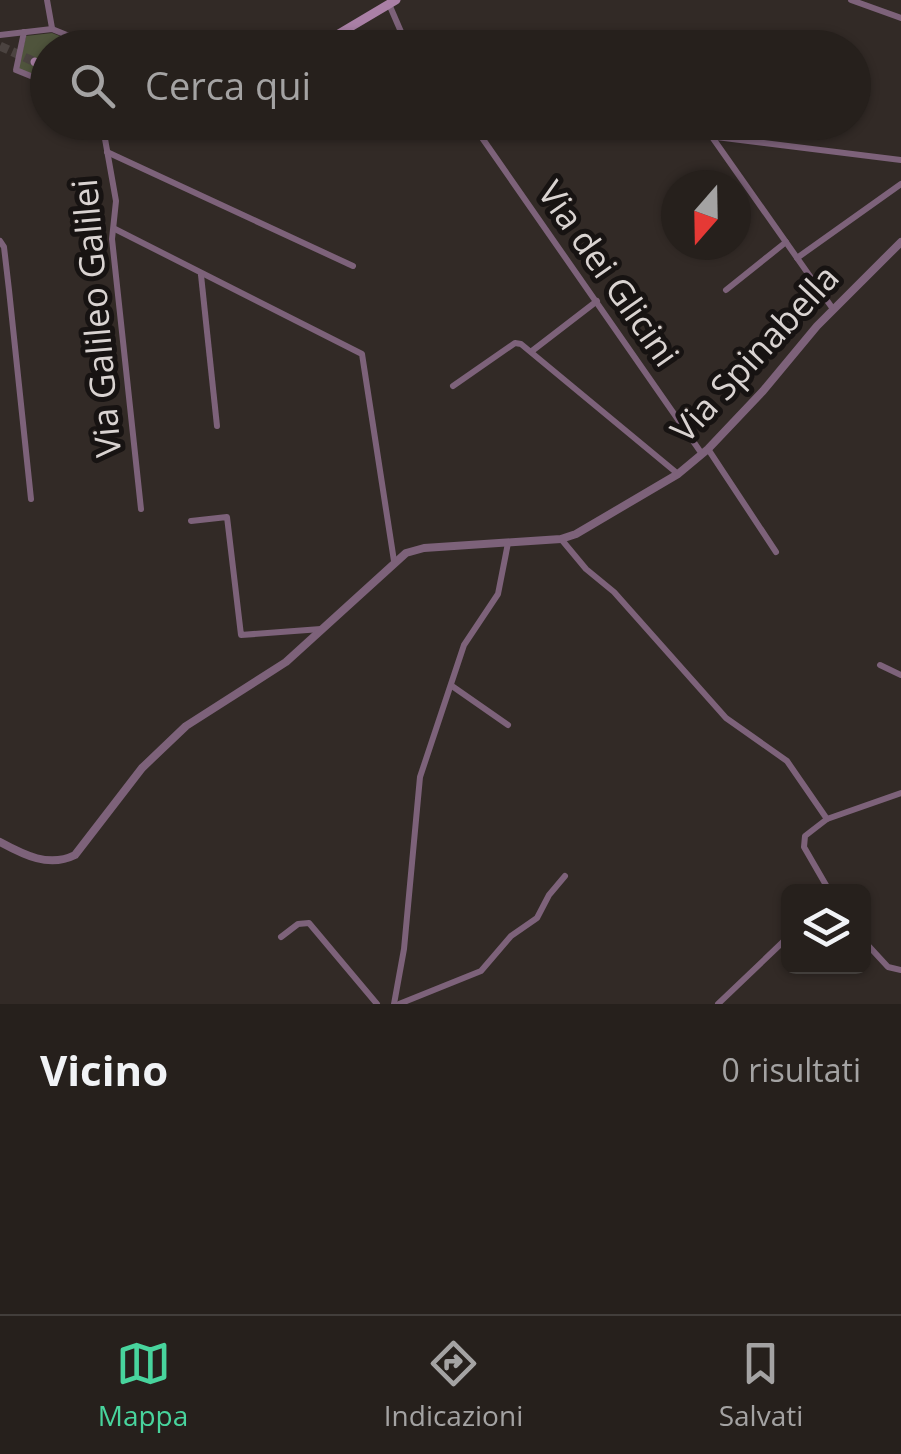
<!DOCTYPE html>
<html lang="it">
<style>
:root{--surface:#26201c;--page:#322d29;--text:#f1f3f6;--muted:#a4a3a3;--line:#423e3b;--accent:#48d49d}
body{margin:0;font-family:"Open Sans",sans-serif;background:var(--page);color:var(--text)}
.controls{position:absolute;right:30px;bottom:30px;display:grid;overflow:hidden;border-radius:15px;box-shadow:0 2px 8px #0004}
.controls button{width:90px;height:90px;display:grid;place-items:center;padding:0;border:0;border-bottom:2px solid var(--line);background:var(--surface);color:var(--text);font:50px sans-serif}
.compass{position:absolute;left:661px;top:170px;width:90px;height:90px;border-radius:50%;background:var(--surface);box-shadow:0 2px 8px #0004;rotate:200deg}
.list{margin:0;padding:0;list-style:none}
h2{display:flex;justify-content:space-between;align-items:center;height:130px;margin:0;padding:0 40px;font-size:42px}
h2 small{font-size:32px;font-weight:400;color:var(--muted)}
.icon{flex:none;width:55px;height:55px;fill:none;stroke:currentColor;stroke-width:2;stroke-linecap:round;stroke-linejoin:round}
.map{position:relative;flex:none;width:901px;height:1004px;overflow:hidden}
.search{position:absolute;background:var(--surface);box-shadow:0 2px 8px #0004;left:30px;right:30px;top:30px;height:110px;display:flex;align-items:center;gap:25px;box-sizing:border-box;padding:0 35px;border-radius:55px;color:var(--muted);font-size:38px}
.sheet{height:310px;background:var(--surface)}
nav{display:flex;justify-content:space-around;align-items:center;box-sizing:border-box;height:140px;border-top:2px solid var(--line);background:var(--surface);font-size:28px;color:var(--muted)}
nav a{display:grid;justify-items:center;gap:5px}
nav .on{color:var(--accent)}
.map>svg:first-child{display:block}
</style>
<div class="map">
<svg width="901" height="1004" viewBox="0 0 901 1004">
<rect width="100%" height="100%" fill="#322a26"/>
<path fill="#4f543c" d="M52,33L88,47L48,48L47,65H33L47,72V81L18,70L26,36Z"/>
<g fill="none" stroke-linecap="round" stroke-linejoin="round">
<path stroke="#4b4340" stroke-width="9" stroke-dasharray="9 4.5" stroke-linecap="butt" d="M0,46L35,62"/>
<g stroke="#7d627a" stroke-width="6">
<path d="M47,0L52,28"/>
<path d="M851,0L901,18"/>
<path d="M389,4L408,48"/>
<path d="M24,32L16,70L48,83"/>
<path d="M0,35L52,29L99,48"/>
<path d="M102,122L116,201L112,239L141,509"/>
<path d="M471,122L702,454"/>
<path d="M596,122L901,160"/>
<path d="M712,137L833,309"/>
<path d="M107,152L353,266"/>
<path d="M115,229L362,354L394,561"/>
<path d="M0,241L4,247L9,290L31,499"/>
<path d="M797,258L901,184"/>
<path d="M201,275L217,426"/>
<path d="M726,290L786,242"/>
<path d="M532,351L597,301"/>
<path d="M453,386L515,343L521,344L678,474"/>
<path d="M708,449L776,552"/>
<path d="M191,521L227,517L241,635L321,629"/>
<path d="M561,539L586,569L614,592L726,718L787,761L827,819"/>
<path d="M880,665L901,675"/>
<path d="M452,686L508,725"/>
<path d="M830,892L804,847L805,836L827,819L901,793"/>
<path d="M281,937L298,924L309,923L377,1004"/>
<path d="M864,941L888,967L901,970"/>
<path d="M394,1004L404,949L420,777L464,645L498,594L508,543"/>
<path d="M399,1004L481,971L511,936L537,918L549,895L565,876"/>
<path d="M718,1004L786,939"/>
</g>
<path stroke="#7d627a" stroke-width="8" d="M0,842C24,855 49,868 75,855L142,768L186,726L286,662L406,553L424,548L561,539L576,534L678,474L708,449L763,391L817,326L901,242"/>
<g stroke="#aa80a6" stroke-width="9">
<path d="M315,48L396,0"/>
<path d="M35,62L48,68"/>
</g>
</g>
<g text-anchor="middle" stroke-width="10" stroke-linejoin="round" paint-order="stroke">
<g font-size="35" fill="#d9d3d1" stroke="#171312">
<text transform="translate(608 274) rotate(55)" y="12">Via dei Glicini</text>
<text transform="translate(97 318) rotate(-95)" y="12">Via Galileo Galilei</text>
<text transform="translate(755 354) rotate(-47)" y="12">Via Spinabella</text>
</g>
</g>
</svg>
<div class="controls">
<button><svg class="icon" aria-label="layers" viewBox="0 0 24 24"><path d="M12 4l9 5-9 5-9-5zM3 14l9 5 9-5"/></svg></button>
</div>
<svg class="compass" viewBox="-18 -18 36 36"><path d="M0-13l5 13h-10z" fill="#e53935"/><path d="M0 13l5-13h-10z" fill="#a4a3a3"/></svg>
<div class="search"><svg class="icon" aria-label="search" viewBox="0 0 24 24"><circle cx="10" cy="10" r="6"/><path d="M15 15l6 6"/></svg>Cerca qui</div>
</div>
<section class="sheet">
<h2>Vicino<small>0 risultati</small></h2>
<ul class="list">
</ul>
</section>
<nav>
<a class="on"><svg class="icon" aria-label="map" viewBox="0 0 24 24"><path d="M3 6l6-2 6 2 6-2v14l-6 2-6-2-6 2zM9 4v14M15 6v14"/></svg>Mappa</a>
<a><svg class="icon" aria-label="directions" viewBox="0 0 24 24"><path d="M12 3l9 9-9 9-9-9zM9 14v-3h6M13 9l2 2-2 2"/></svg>Indicazioni</a>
<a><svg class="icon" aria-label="saved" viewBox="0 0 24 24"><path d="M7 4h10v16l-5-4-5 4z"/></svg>Salvati</a>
</nav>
